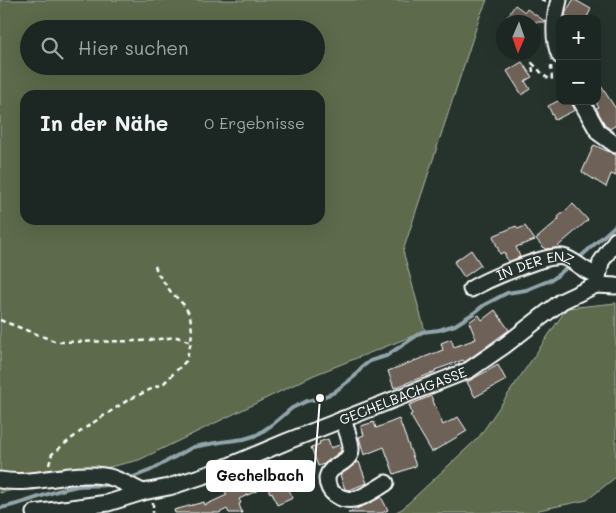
<!DOCTYPE html>
<html lang="de">
<meta charset="utf-8">
<style>
:root{--surface:#1c2622;--page:#29322f;--text:#f1f3f6;--muted:#a0a5a5;--line:#3a4340}
body{margin:0;font-family:Mali,sans-serif;background:var(--page);color:var(--text)}
.controls{position:absolute;right:15px;top:15px;display:grid;overflow:hidden;border-radius:10px;box-shadow:0 5px 20px #0002}
.controls button{width:45px;height:45px;display:grid;place-items:center;padding:0;border:0;border-bottom:1px solid var(--line);background:var(--surface);color:var(--text);font:25px sans-serif}
.compass{position:absolute;left:496px;top:15px;width:45px;height:45px;border-radius:50%;background:var(--surface);box-shadow:0 5px 20px #0002;rotate:182deg}
.list{margin:0;padding:0;list-style:none}
h2{display:flex;justify-content:space-between;align-items:center;height:65px;margin:0;padding:0 20px;font-size:21px}
h2 small{font-size:16px;font-weight:400;color:var(--muted)}
.icon{flex:none;width:28px;height:28px;fill:none;stroke:currentColor;stroke-width:2;stroke-linecap:round;stroke-linejoin:round}
.map{position:relative;flex:none;width:616px;height:513px;overflow:hidden}
.search{position:absolute;background:var(--surface);box-shadow:0 5px 20px #0002;left:20px;top:20px;width:305px;height:55px;display:flex;align-items:center;gap:12px;box-sizing:border-box;padding:0 18px;border-radius:28px;color:var(--muted);font-size:19px}
.panel{position:absolute;background:var(--surface);box-shadow:0 5px 20px #0002;left:20px;top:90px;width:305px;height:135px;border-radius:15px}
.map>svg:first-child{display:block}
</style>
<div class="map">
<svg width="616" height="513" viewBox="0 0 616 513">
<rect width="100%" height="100%" fill="#26332d"/>
<filter id="ink" filterUnits="userSpaceOnUse"><feTurbulence type="fractalNoise" baseFrequency=".02" numOctaves="2"/><feDisplacementMap in="SourceGraphic" scale="10" xChannelSelector="R" yChannelSelector="G"/><feConvolveMatrix kernelMatrix="1 2 1 2 8 2 1 2 1" color-interpolation-filters="sRGB"/></filter>
<g filter="url(#ink)">
<g fill="#5d6a4b" stroke="#aeb4a5" fill-rule="evenodd">
<path d="M0,0H487L480,16L403,251L425,331L314,375L139,460L0,493ZM29,29H316V66H29ZM25,95H320V220H25Z"/>
<path d="M616,303V477L587,500L539,510L537,513H394L402,509L479,437L567,308Z"/>
</g>
<g fill="none" stroke-linecap="round" stroke-linejoin="round">
<g stroke="#92a5aa" stroke-width="4">
<path d="M578,259L616,225"/>
<path d="M128,479L149,471L193,447L221,442L244,439L257,435L273,424L292,408L307,401L320,398L333,393L355,376L362,367L370,361L386,356L422,332L439,330L455,325L474,313L484,305L507,293L526,290L553,279L570,265"/>
<path d="M0,508C25,504 48,492 73,487C85,484 99,487 112,484"/>
</g>
</g>
<g fill="#6e6259" stroke="#fff">
<path d="M573,0H575L591,9L586,19H571L565,15L566,12Z"/>
<path d="M515,5L525,12L527,9L546,22H504Z"/>
<path d="M522,62L532,77L525,81L530,89L522,95L507,71Z"/>
<path d="M597,80L616,109V125L610,129L605,125L596,108L599,107L597,105Z"/>
<path d="M558,101H570L575,110L555,120L548,106Z"/>
<path d="M594,145L616,155V176L611,174L606,187L582,172Z"/>
<path d="M573,204L588,220L556,248L545,249L536,239L559,219L558,217Z"/>
<path d="M516,226L518,229L525,226L535,240L516,247L520,257L508,262L504,252L500,254L493,236Z"/>
<path d="M471,250L481,265L464,277L454,262Z"/>
<path d="M495,310L509,330L465,362L463,360L435,370V372L394,388L388,371L443,350L441,343L451,339L454,347L476,339L469,322L479,315L482,320Z"/>
<path d="M498,365L506,380L475,397L467,382Z"/>
<path d="M431,396L443,425L458,417L467,431L432,452L410,415L412,414L409,405Z"/>
<path d="M399,419L416,466L394,474L384,447L364,455L359,437L364,435L361,426L374,422L376,428Z"/>
<path d="M328,439L331,448L339,445L341,451L324,464L318,466L311,447L320,444L319,442Z"/>
<path d="M280,462L289,485L287,486L293,498L277,505L272,492L270,493L267,486L239,499L241,503L239,504L242,513H229L227,509L219,513H175L174,510L204,502L205,505L227,495L224,489L263,470V469Z"/>
<path d="M359,462L367,483L349,490L345,489L340,475L349,469L355,463Z"/>
<path d="M381,497L388,510L382,513H348Z"/>
</g>
<g fill="none" stroke-linecap="round" stroke-linejoin="round">
<g stroke="#fff" stroke-width="19">
<g id="minor">
<path d="M559,0C554,19 552,38 560,56"/>
<path d="M581,101L599,133L616,145"/>
<path d="M597,283L601,262L616,240"/>
<path id="s1" d="M471,289C486,280 548,253 563,257C576,260 584,273 598,275"/>
<path d="M343,419C345,427 352,442 351,450C350,465 328,464 327,479C327,485 330,492 336,495C353,507 371,492 386,483"/>
<path d="M0,480C34,486 69,471 104,476C116,477 132,487 143,492"/>
<path id="s2" d="M34,513L108,503L143,492L169,487L212,473L288,441L469,370L504,346L562,301L596,285L616,286"/>
</g>
</g>
<g stroke="#fff" stroke-width="2.5" stroke-dasharray="5 4" stroke-linecap="butt">
<path d="M541,0L547,1"/>
<path d="M533,72L532,63C539,69 543,77 552,80L551,66"/>
<path d="M0,320L57,342L141,341L177,337L191,342"/>
<path d="M49,465L52,454L85,428L128,400L164,383L186,361L191,342L192,331L190,315L184,305L171,292L158,274L155,266"/>
<path d="M153,502V513"/>
</g>
<use href="#minor" stroke="#26332d" stroke-width="15"/>
</g>
</g>
<g text-anchor="middle" stroke-width="4" stroke-linejoin="round" paint-order="stroke">
<g font-size="14" fill="#fff" stroke="#26332d">
<text dy="5" stroke="none"><textPath href="#s1" startOffset="69">IN DER ENZ</textPath></text>
<text dy="5" stroke="none"><textPath href="#s2" startOffset="389">GECHELBACHGASSE</textPath></text>
</g>
</g>
<path fill="none" stroke="#fff" stroke-width="2" d="M320 398L314 476"/>
<circle fill="#fff" stroke="#26332d" stroke-width="2" cx="320" cy="398" r="5"/>
<rect fill="#fff" stroke="#fff" stroke-width="2" x="207" y="461" width="107" height="30" rx="5"/>
<g font-size="15" text-anchor="middle" font-weight="bold" fill="#111">
<text x="260" y="481">Gechelbach</text>
</g>
</svg>
<div class="controls">
<button>+</button>
<button>−</button>
</div>
<svg class="compass" viewBox="-18 -18 36 36"><path d="M0-13l5 13h-10z" fill="#e53935"/><path d="M0 13l5-13h-10z" fill="#a0a5a5"/></svg>
<div class="search"><svg class="icon" aria-label="search" viewBox="0 0 24 24"><circle cx="10" cy="10" r="6"/><path d="M15 15l6 6"/></svg>Hier suchen</div>
<section class="panel">
<h2>In der Nähe<small>0 Ergebnisse</small></h2>
<ul class="list">
</ul>
</section>
</div>
